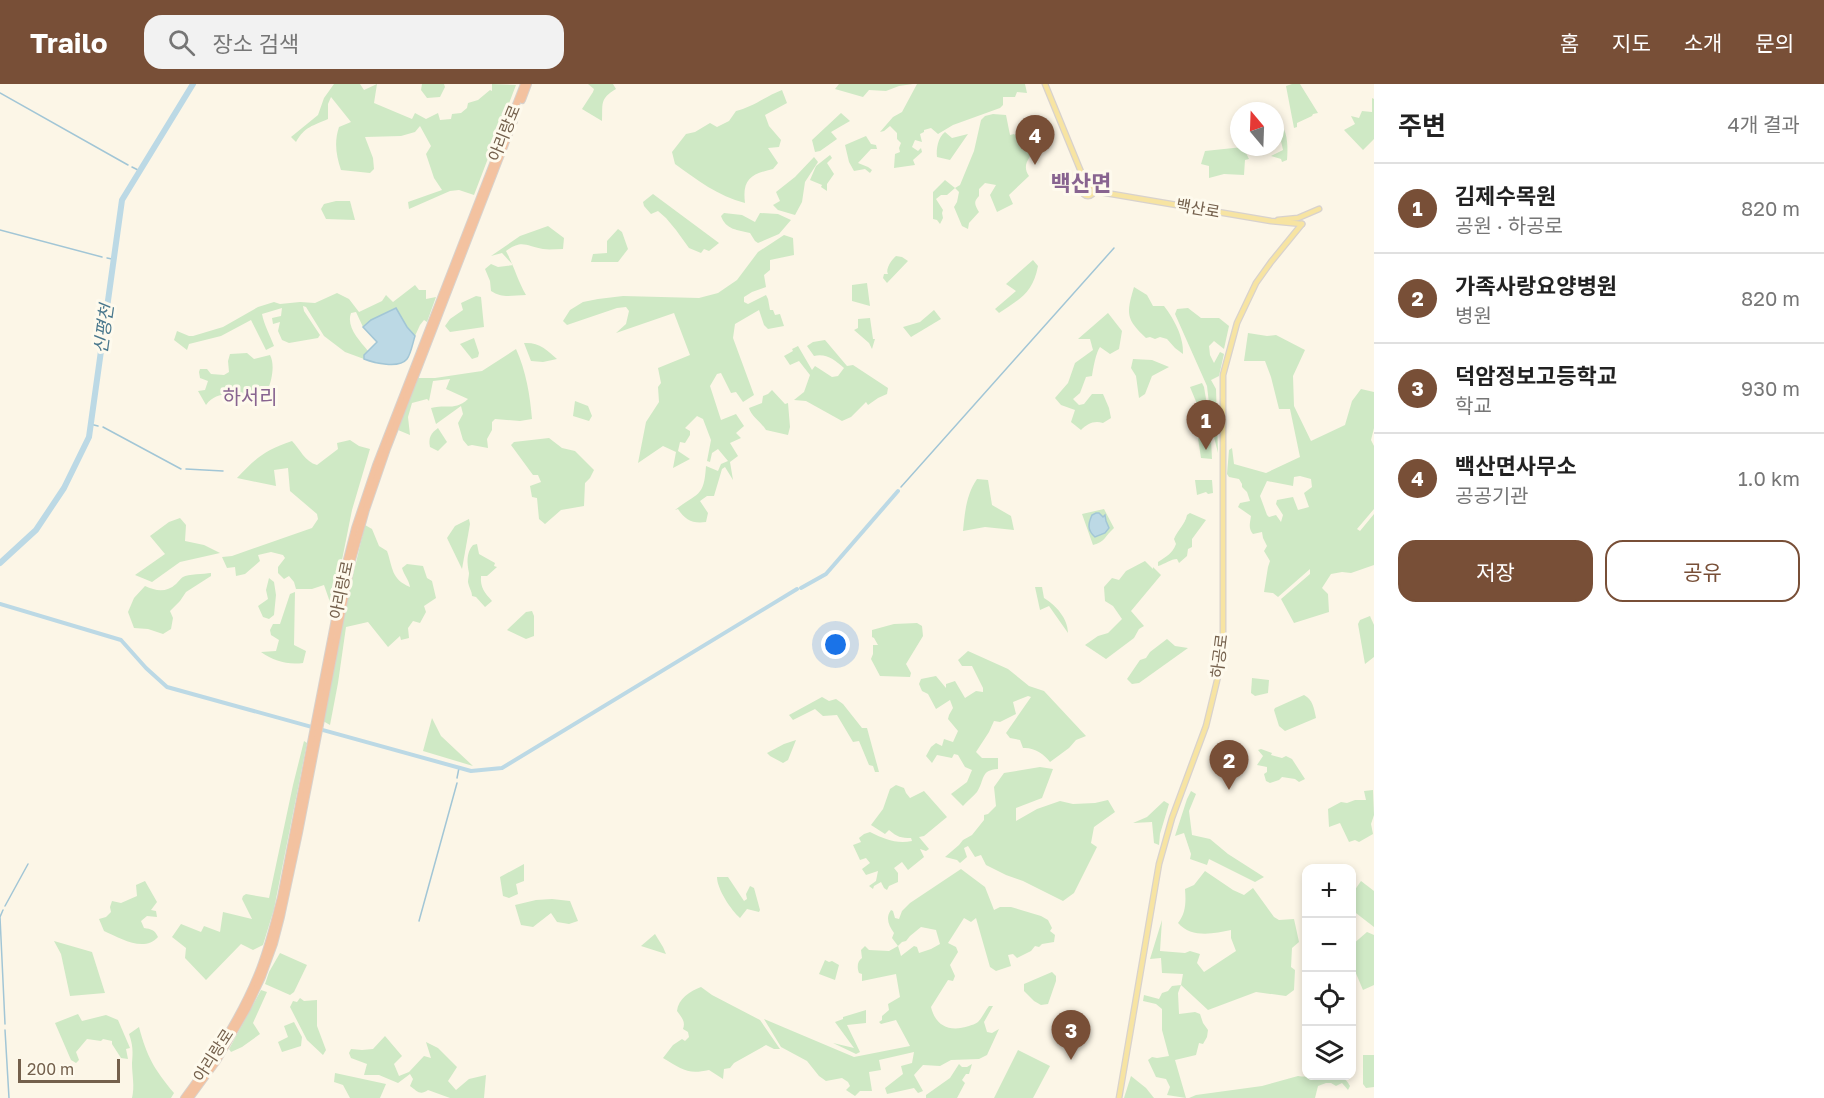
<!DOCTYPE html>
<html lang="ko">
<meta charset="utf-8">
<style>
:root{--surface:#fff;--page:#f2f2f2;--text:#222;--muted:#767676;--line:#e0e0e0;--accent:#784f37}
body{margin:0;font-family:"Golos Text","Noto Sans KR",sans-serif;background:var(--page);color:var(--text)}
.controls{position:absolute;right:18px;bottom:18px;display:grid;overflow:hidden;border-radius:12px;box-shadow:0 3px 9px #0003}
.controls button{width:54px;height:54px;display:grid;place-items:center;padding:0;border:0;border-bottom:2px solid var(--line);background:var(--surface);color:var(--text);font:30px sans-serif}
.compass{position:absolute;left:1230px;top:18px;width:54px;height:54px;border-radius:50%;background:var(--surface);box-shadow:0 3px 9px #0003;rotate:341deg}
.scale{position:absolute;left:18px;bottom:15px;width:102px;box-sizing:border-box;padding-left:6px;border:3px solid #74604c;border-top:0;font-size:16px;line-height:21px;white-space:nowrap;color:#74604c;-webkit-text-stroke:4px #fefaed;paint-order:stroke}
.you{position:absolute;left:836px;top:561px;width:21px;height:21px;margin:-15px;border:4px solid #fff;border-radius:50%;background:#1a73e8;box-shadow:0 0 0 9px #1a73e833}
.badge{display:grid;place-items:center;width:39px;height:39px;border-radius:50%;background:var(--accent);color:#fff;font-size:20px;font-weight:700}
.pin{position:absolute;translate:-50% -50px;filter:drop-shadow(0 2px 3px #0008)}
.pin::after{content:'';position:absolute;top:32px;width:21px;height:18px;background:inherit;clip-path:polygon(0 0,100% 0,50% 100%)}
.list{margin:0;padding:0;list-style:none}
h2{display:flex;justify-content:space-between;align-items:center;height:78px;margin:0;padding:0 24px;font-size:26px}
h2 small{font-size:20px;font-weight:400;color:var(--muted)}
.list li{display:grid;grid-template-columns:39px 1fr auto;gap:18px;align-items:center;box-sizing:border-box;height:90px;padding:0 24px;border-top:2px solid var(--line)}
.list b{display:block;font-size:22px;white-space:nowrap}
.list p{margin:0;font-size:20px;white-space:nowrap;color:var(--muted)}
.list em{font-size:20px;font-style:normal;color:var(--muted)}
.actions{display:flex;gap:12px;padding:18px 24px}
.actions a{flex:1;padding:14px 0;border:2px solid var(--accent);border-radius:18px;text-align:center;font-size:21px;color:var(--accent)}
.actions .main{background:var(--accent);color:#fff}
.icon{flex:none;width:33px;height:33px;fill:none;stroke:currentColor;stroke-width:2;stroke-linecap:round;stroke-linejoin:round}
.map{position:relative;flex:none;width:1374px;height:1014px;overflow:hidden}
header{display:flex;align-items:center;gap:36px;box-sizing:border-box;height:84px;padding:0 30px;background:var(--accent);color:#fff}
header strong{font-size:28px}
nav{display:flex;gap:33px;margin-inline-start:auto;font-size:21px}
.search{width:420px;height:54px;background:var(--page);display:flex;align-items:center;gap:15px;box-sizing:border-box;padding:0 21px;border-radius:18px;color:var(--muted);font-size:22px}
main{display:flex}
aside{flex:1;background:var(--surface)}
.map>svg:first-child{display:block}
</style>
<header>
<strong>Trailo</strong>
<div class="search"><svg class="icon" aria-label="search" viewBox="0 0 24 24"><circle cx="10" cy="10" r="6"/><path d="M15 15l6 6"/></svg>장소 검색</div>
<nav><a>홈</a><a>지도</a><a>소개</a><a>문의</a></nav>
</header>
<main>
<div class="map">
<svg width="1374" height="1014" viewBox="0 0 1374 1014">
<rect width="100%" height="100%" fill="#fcf6e7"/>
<g fill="#cfe9c5" fill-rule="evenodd">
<path d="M334,0H360L364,6L377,0L374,19L412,35L415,29L426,35L438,29L440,36L451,35L452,30L461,29L467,24L468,19L478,16L490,6L492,7V0L516,1L474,111L459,106L450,107L409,125L408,118L442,106L434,94L426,70L431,62L420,42L415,48L401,52L365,53L373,74L374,85L370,89L341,86C336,71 334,58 339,43L351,38L331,13L328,20V35C313,42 305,42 296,58L291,53L318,31L324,14Z"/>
<path d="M422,0H444L445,3L440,13L427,14L421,6Z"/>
<path d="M588,0H613L616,5C599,15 603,20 602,37L582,25L593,8L594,5Z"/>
<path d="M839,0H913L899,2L886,7L869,6L863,13L835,5Z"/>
<path d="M917,0H1025L1027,9L1017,8L1015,13H1003V21L1000,24L953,41L938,50L931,44L924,46V48L920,50L922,58L915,56L912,63L918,67L921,64L922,68L913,76L915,81L894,84L895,70L900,68L899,64L901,59L897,55V49L890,42L884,47L880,48L893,33L902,28Z"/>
<path d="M1292,0H1300L1318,29L1313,30L1312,32L1297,39V43L1294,44L1286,2Z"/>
<path d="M782,6L787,19L765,31L769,42L781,56L779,63L768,64L778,79L773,85C751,90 742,95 745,119C718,112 697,96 675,80L672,68L686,50L695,48L710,39L717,43L729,37L736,27C753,23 766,12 782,6Z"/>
<path d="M1372,14L1374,15V55L1363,66L1344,46L1355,40L1351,32L1359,34L1362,27L1372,28Z"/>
<path d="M841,29L850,37L831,48L837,55L820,67L815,68L812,56Z"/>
<path d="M993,30L1006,31L1010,51L1014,50L1025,60L1029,59L1038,63C1030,72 1021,81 1029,92L1009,111L1013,120L997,128L990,111L996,101L985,99L979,105V112C973,118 975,121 979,128L969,139L968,145L962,142L954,123L957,118L959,108L955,104L947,111H941L936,115L943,126L942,129L943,134L940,140L937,136L933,135V108L945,96L955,104L960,101L974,67L981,36L985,32Z"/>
<path d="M1275,41H1282C1288,51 1288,65 1287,76L1282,78L1281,75L1271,72L1283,66L1281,57L1275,54Z"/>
<path d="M945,48L952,54L968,50L950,76L937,73C936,65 938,53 945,48Z"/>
<path d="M866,52L871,60L876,61L877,65H871L858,79L868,83L872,86L870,89L865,85L854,87L849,78L845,61Z"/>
<path d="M1243,63L1249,75L1245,76L1244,91L1224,90L1209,94V82L1201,80L1205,67Z"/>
<path d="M830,71L832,74L827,79L834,90L827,100V107L821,103L822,101L810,96L816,82Z"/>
<path d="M814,73L818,78L805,98L802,118L795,131L778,126L773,121L780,117L776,108L795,93Z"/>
<path d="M653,110L719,159L709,167L704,165L701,169L689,164L676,146L666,134L658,127L651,130L644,122L643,118Z"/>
<path d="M336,117H350L355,136L326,135L321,125L324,120Z"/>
<path d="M724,129L742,131L755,138L760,129L778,130L791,136L779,150L758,159L755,157L750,149C738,146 726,146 721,132Z"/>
<path d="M548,142L564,154L563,165C556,165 549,166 543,165C526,162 522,155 506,167C514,182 518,197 526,211C513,211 503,215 491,207L490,197L485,185L491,180L498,183L513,181L502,169L491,172L520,152Z"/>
<path d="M618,145L622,148L628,165L618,178H591L593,170L607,169V157Z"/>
<path d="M784,151L793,154L794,171L770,176V186L764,191L766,203L752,208L744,213V218L748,220L766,211L768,215L770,226H773L775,231L780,230L784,242L768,245L764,241L759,226L735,240L733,254L754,311L743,318L736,308L731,309L721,289L717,290L710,302L721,336L736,330L744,342L736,349L741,354L730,359L738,372L730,378L733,396L725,383L722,385L714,412H707L700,417L708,429L706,438C693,440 685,436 678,425L675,426C698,408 704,414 706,382L718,387L721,380L728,377L718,365L712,369L710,378L707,377L711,356L703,335L697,332L685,344L690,347V351L685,359L680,358L678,367L690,375L673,384L676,368L663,362L638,379L646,338L659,318L658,303L661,299L658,284L690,271L674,229L616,249L626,240L629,227L626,223L617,224L567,241L563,237L570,226L583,218L598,215L623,212L699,214L718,209L737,196L758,168Z"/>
<path d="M896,172L902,173L908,177L887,199L883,194L884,190H888C885,185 892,175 896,172Z"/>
<path d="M1033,176L1038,182C1033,209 1020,215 999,229L995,225L1016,207L1006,200Z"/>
<path d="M867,199L870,222L852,217V201Z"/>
<path d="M415,201L419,206H426V215L436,213L427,238L424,236L420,241L415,252L407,243L396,224L371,236L363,243L356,228L351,229C346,243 359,256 368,267L364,271V275L345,268L324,252L306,223L303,222L304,227L320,251L318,254L289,259L282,256L278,247L280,238L273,240L272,234L281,232L282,224L262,230C264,241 270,251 274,262L266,266L251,236L221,252L189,260L187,266L174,256L177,247L189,252H193L223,243L258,223L274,218L280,220L300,218L315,219L337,209L349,215L359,228L382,217L386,211L393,218Z"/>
<path d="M1134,203L1147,211L1153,222H1164C1174,235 1184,253 1183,270L1175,264L1167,255L1160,253L1155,255L1150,253L1146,254C1126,235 1126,230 1134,203Z"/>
<path d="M476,212L481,213L484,243L450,248L445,242L450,235L463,226L461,219Z"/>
<path d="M1188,224L1201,234H1219L1229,242L1224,265L1214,257L1209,262L1210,271L1214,279L1220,268L1224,270L1219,292L1211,296L1216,305L1218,369L1212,345L1207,302L1175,230L1177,225Z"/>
<path d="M934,226L941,235L911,253L903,243L920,238Z"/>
<path d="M1108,229L1122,247L1119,265L1110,270L1100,263C1096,268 1093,285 1092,292L1086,293L1080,309L1073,315L1079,321L1084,320L1092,310H1103L1109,324L1111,334L1103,339C1094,336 1087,340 1081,346L1071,338L1075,326L1061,321L1055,314L1068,299L1075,279L1093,266L1090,255H1078Z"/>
<path d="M870,234L873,255H875L872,265L869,259L854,246L858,244V235Z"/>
<path d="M1248,249L1267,252L1276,251L1305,266L1293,292L1294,322L1311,357L1345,341L1352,317L1361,305L1374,308V344L1371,356L1374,362V425L1357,445L1360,447L1374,430V481L1351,489L1342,488L1331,490L1322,504L1328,510L1329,528L1294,539L1281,515L1310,490V485L1278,513L1273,509L1264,508L1268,483L1270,477L1264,467L1267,462L1263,454L1262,448L1253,450C1248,444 1250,439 1251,432L1238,423L1240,419L1250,417L1247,408L1242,403V400L1239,395L1229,393L1227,390L1229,366L1232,364L1234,380L1266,389L1300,373L1290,325H1279L1271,293L1265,277H1244ZM1300,392L1311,395L1312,403L1304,409L1309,423L1298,426L1293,413L1277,416L1276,420L1283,431L1281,438L1276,431L1269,433L1267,431L1260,412L1267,397L1293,402L1294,393Z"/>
<path d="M474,254L479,269L478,273L472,275L460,260Z"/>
<path d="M825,256L847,282L853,281L888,304L887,310L878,314L868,321L866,318L851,333L842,337L806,317L794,316L804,308L810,291L799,277L790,281L784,272L793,267L792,265L798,262L812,286L815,282L832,293L838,292L844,284C835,276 826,269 814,272L807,262L813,258Z"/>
<path d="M524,259C539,258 547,266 557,275L543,278L531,277Z"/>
<path d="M516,265C526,287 530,311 532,335L520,337L495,335L492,338V346L487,355L488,364L472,361L468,362L463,356L458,339L463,330L461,322L436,340L431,324C447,320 455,327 468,315L446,305L450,295L433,297L429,317L427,315L412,319L408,333L410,351L398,346L417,294H435L482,287Z"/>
<path d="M247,269L254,275L270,271C275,280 272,296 268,305L254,307L253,314C236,311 218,305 206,321L198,307L205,306L208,297L200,294L199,288L200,285H207L211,290L224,291L229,288L228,277L230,270Z"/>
<path d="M1133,275L1152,276L1169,283L1152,292L1145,310L1139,314L1136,292L1131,284Z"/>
<path d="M1202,299L1204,303L1207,321L1197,320L1190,303Z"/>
<path d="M772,306L785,320L788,319L790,343L788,351L766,346C761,338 751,332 749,324L762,319L763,312L768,310Z"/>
<path d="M575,317L588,322L592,332L589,337L573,332Z"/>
<path d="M438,344L447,358L438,367L430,363C428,354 431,349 438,344Z"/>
<path d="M549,354L562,364L575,367L594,386L590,394L585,399L584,422L561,426L545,440L539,435L537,414L532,413L530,402L541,398L538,391H533L511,361L514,358Z"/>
<path d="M1198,354L1211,356L1212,375L1201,374Z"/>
<path d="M350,356L359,362L370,365L352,426L333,521H331L324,501L312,505H296L294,498L289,492L284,495L278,489V483L285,474L283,471L271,468L258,471L260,477L245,490L236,492L235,483L227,484L222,473L232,472L312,444L318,435L317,430L290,407L288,384L274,386L276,402L237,394C256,374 265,366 292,357C300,365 305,378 317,381L338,365L337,359Z"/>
<path d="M977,395L988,396L992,421L1011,432L1014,446L985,443L963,447C965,428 966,411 977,395Z"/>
<path d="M1195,396H1212L1213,409L1208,410L1206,408L1197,411Z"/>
<path d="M1104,425L1114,444C1105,452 1105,458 1093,461L1082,430Z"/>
<path d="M1190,429L1206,436L1192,455V463L1188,465L1187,472L1179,479L1177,475C1171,475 1165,480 1158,482V478C1167,472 1172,470 1176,460L1174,455C1178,445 1185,441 1187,431Z"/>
<path d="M180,434L186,441L185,457L204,461L220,469L180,478L152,498L135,491L165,470L150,452L169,438Z"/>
<path d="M469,435L470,440L462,485L447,454L455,442Z"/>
<path d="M365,441L372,445L379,462L387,467C393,484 391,495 410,503C409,496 404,491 402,484L407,480L423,482L427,494L432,497L436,514L424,522L426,528L420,539L413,537L408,544L409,554L401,556L400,552L388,563L368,538L346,543L338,599L330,641L323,637L341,541Z"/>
<path d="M477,460L479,470L495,479L494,482L497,483L487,492H481C480,504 485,509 492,517L485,523L476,513L472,512C472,507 469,504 468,498C468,495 469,492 469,489C467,479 466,469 473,461Z"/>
<path d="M1145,477L1153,485V483L1161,491L1131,527L1144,542L1139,545L1134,554L1106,575L1085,561L1098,552L1108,549L1122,535L1113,522L1105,517L1104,503L1112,494L1119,496L1126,487Z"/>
<path d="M211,489V492L186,508L180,517L170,527L173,534L171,545L163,550L148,545L134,544L128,528L134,514L145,502C156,507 166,509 176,500C178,498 181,494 183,493C188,490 204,490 211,489Z"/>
<path d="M269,494L274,498L276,511L274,531L269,535L263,533L258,522L268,515L266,506Z"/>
<path d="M1035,503H1042L1044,514C1056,521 1068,535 1068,549L1049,522L1040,526Z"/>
<path d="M295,508L294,561L306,567L303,579C287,581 274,577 261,568L276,567L279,556L271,551L270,546L273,540H280L290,510Z"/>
<path d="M532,527L534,532V552L526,555L507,546L526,528Z"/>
<path d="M1370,532L1374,541V573L1365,580L1358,540L1360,536Z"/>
<path d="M917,539L922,542L923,552L906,580L911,589L910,593L880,592L871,575L873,570V561H878L874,554L872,553V546L894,540Z"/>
<path d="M1167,555L1175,562L1188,564L1139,599L1132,600L1127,595L1140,576L1146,574L1150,568Z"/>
<path d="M968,567L1008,585L1029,602L1044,607L1086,652L1076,656L1069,664L1050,678C1044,670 1034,663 1023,664L1020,656L1010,654L1006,649L1031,613L1028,612L1013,618L1016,630L1000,638L994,637L989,648L976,668L982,674H998V685C980,686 985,696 977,708C973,713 967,717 963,722L951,710L967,698L972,686L965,683L958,671L954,670L952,674L937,671L932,679L926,672L931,663L936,659L942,662L944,655L953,658L958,647L948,635L949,631L953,624L950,616L936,625L928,610L922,607L919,600L921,595L936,592L946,604V600L955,597L965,614L976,607L983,608V604L972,582H962L958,576Z"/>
<path d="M1252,594L1269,596L1268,609L1255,612L1251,609Z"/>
<path d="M1304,611C1313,616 1314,624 1316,634L1285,647L1279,642L1274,626L1275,624Z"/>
<path d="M822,613L829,617L836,615L843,620L862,644H867L879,688H875L873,682L869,681L859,657L853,658L837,631L823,632L815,625L793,636L789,631Z"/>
<path d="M432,634L441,652L473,682L423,667Z"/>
<path d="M796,656L788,676L783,679L770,672L767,669L784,660Z"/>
<path d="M304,657L307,659L274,825L263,861L253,866L241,860L206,896L185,874L186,864L172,853L181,840L201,848L204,842L220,848L223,828L252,835L242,815L243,812L246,810L269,814L293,701Z"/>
<path d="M1261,665L1272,669L1271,671L1282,674L1286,672L1292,675L1305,695L1299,698L1295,695L1282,693L1279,696L1270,699L1266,697L1264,690L1267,688V683L1257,681L1263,672L1258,666Z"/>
<path d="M1040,683L1053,685L1042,714L1016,724V737L1037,725L1060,717L1073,720L1095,719L1108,716L1115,728L1094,743L1091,759L1097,763L1074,809L1063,817L1023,797L1006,791L986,781L981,771L975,773L968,762L964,764L967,773L960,779L957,776L945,773L959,761L963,756L972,751L984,736V731L988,730L996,722L994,703L1004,689Z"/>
<path d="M896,701L904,704L906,709L910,714L924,707L947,733L924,752L919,753L929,765L926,767L920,765L924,773L908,786L902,778L894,784L898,789V798L889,802L887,806L884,804L881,798L874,802L873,805L869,802L876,797L878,787L866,791L862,785L870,779L866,774L860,776L853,761L861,758L859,754L864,750L870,748C884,755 896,760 912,757L911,754C901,754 897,753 889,746L885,750L871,741L883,725L890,705Z"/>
<path d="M1373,706L1374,731L1371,740L1373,750L1359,758L1355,756L1349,758L1340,739L1329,743L1328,725L1341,718L1347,719L1355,716H1366L1364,707Z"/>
<path d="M1191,707L1196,710L1189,727L1192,751L1210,755L1228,770L1264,793L1255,798L1209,775L1207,781L1190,775L1191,770L1184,749L1175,752L1187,715Z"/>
<path d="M1164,717L1169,720L1160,750L1159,761L1154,759L1152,738L1133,739L1147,733Z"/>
<path d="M524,780V797L516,800L518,810L509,814L503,812L500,793Z"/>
<path d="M961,785L985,803L994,826L1000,823H1011L1041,832L1048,836L1052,844L1050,847L1055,851L1054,858L1042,860L1039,863L1035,862L1031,867L1017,874L1013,870L1008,871L1011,882L996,887L990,883L976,834L971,838L964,834L948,859L956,863L958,868L950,881L955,892L953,897L948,896L931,923C936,943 950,948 969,942C971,941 976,940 978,938C982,934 985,927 989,922H993L984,938L987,948L992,949L999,945L987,971L979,975L951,976L940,982L923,981L914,991L923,1007L918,1009L914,1004L887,1010L885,1004L903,990L901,982L912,979L914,968L879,976L881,986L869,988L872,1007H860L855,1012L846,1006L850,1002L848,998L842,994L826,997L819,992L807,977L781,963L764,935L854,973L910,962L896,936L881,940L879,938L882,936V932L889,926L888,920L900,913L896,890L862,897V890L859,889C857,884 857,877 862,874L861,866L865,862L869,866L889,867L898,862L892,854L894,849C889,842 885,834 891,826L893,827L895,834L899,835L902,827L910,819ZM921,843L936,846L940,860L931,865L919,869L917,863L914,862L901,872L898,862L902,858L906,857L910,852Z"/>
<path d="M1205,787L1233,806L1244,811L1253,804L1274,833L1279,836L1294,835L1299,858L1292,864L1291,883L1295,886L1294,906L1286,912L1256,908L1208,926L1181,901L1178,909L1179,930L1195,928L1200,930L1203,939L1208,946L1207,953L1203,960L1199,959L1196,971L1175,976L1186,1014L1167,1011L1170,1003L1166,995L1156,993L1148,976L1152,973L1157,974L1169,972L1162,946V925L1156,920L1143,917L1144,911L1159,915L1162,909L1168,907L1172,902L1181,901L1183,890L1162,889L1161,874L1150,875L1162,836L1160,867L1185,869L1190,867L1200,870L1197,879L1204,888L1236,867L1231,854V846C1213,850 1191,854 1178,839C1186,829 1186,818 1185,805L1194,801Z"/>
<path d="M717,793H728L744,817L747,815L746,810L750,802L754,804L760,826L759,828L747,825L740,834C731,826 717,805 717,793Z"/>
<path d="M145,797L157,818L151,826L156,827L157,833L147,832L141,837L144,844C151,845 155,846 158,853C144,869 120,854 104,847L99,835L106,833L111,828L110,823L112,817L121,819L137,812L136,801Z"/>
<path d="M1361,797L1374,807V843L1352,826V810Z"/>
<path d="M552,815L570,817L578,837L569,840L557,838L551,829L533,843L521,841L515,821L536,816Z"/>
<path d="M1367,848L1374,851V901L1363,906L1352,880V861Z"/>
<path d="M655,850L663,863L666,870L641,862Z"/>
<path d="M54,857L92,868L105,909L70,912L61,870Z"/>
<path d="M280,869L307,881L294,908L290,911L265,900L269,888Z"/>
<path d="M825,876L829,878L832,877L839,881L835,896L819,890Z"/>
<path d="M1052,888L1056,892V897L1048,920L1041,921L1034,917L1024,907V900Z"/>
<path d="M701,903L712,911L760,936L780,965H774L766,961L734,979L730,984L724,985L723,995L709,986C687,991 682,985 663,974L673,961L682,955L685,957L689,953L688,948L683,945C686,937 681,933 677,927C678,915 690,907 701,903Z"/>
<path d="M261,906L267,908L253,939L260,950L242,963L231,968L229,965Z"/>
<path d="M300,914L304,917L317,916V942L326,966L323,971L307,956L290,923L293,917L297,918Z"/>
<path d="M866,926V939L847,941L860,968L856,970L833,959L854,964L835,938L843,935V933Z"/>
<path d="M78,930L82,937L106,931L118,936L130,964L126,965L128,975L121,974L112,960V957L103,955L101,957L87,955L76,968L79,976L76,979L71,976L55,939Z"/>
<path d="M294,938L302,953L301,962L282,968L278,958L288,953L284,942Z"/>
<path d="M139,943C147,973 154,985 174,1009L171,1014H132C135,1002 132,992 132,979C133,968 133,961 129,950Z"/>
<path d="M385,952L402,972L394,980L399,992L409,988L424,972L431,974L426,958L438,964L457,983L448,997L456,1006L469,995L486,991L484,1014H450L428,1006C420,1012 417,1007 410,1002L413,995L410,990L398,999L379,991H364L367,980L351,974L349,969L351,965L362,966L373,965Z"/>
<path d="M1018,966L1050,982L1033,1014H994Z"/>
<path d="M1363,971H1374V1003L1366,1004L1363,1000Z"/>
<path d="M959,980L962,983H967L972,980L969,990H966L962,996L965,999L957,1014H926V1011L950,994Z"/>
<path d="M335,989L386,1000L380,1014H350L343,1001L334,998Z"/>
<path d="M1131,992L1146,1004L1154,1014H1124Z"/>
<path d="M1298,992C1316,995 1341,983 1350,1002L1348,1006L1342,999L1336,1002L1331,999H1326L1318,1002L1315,1014H1189L1196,1011L1262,1002Z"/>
</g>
<g fill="#bcd9e5" stroke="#a2c6d6" stroke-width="1.5">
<path d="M396,224L407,243L415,252C413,258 411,270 407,275C399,285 374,279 364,275V271L377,258L363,243L371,236Z"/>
<path d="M1096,429H1099L1103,433L1105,431L1106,437L1109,444L1105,449L1095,453C1087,446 1088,440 1092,431Z"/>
</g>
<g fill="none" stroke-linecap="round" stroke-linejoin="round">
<g stroke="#a2c6d6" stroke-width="1.5">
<path d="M0,9L128,81"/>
<path d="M132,83L140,87"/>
<path d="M0,146L102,173"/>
<path d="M107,174L112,175"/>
<path d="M90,340L98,342"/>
<path d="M103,343L181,385"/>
<path d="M186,385L223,387"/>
<path d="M901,403L1114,164"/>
<path d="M457,694L459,684"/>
<path d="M5,822L28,780"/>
<path d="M3,826L0,833L5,940"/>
<path d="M419,837L457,699"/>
<path d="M5,946L9,1014"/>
</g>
<g stroke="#bcd9e5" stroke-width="4">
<path d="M801,504L826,490L898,407"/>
<path d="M0,520L121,556L146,584L167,603L471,687L502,684L797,505"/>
</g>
<path stroke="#bcd9e5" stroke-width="6" d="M0,479L36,446L64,404L89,353L122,116L193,0"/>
<g stroke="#d8d2cd" stroke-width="7">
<g id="major">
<path d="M1045,0L1086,100"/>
<circle cx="1088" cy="106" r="6"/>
<path d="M1094,107L1271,137L1302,140"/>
<path d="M1278,136L1298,134L1319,125"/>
<path d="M1119,1014L1159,780L1172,734L1206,642L1222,576L1223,554V291L1237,239L1256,199L1271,178L1302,140"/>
</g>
</g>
<g stroke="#d8d2cd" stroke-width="8">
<g id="highway">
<path d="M522,16L528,0"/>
<path d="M184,1014C212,976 239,936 257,892C268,866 274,839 281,813L345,483L355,444L376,381L524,0"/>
<path d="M190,1014L217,977L247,925L262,893L274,860L281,833L299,749L352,476L366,426L387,365L514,37"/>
</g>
</g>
<use href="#major" stroke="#f7e4a2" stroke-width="4.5"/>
<use href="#highway" stroke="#f3c2a0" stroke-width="6"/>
</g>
<g text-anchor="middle" stroke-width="6" stroke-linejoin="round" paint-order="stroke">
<g font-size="16" fill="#74604c" stroke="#fefaed">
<text transform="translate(504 49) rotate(-68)" y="6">아리랑로</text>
<text transform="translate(1198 124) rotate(10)" y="6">백산로</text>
<text transform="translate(341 506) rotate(-78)" y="6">아리랑로</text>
<text transform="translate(1219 572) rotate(-83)" y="6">하공로</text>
<text transform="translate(213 971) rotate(-57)" y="6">아리랑로</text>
</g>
<g font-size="18" font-style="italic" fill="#4a788d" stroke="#fefaed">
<text transform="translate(104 245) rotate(-82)" y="6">신평천</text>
</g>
<g font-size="20" fill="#886490" stroke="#fefaed">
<text x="250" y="320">하서리</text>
</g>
<g font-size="22" font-weight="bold" fill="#886490" stroke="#fefaed">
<text x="1081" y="107">백산면</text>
</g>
</g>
</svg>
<div class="controls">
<button>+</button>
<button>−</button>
<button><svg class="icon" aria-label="locate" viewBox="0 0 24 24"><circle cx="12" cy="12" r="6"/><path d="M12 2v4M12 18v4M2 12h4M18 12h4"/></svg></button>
<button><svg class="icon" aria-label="layers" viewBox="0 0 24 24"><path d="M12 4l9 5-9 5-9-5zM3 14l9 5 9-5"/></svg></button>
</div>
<svg class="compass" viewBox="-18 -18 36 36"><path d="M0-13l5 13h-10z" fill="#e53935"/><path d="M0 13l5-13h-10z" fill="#767676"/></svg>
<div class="scale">200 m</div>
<div class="you"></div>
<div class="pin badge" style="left:1206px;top:366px">1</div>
<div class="pin badge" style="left:1229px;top:706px">2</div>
<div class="pin badge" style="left:1071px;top:976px">3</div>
<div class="pin badge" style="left:1035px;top:81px">4</div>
</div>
<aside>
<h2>주변<small>4개 결과</small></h2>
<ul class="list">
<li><span class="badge">1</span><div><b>김제수목원</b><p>공원 · 하공로</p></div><em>820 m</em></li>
<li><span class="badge">2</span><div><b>가족사랑요양병원</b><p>병원</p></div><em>820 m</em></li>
<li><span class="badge">3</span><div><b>덕암정보고등학교</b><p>학교</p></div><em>930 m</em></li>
<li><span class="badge">4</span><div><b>백산면사무소</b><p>공공기관</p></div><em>1.0 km</em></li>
</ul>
<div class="actions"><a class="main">저장</a><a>공유</a></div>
</aside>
</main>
